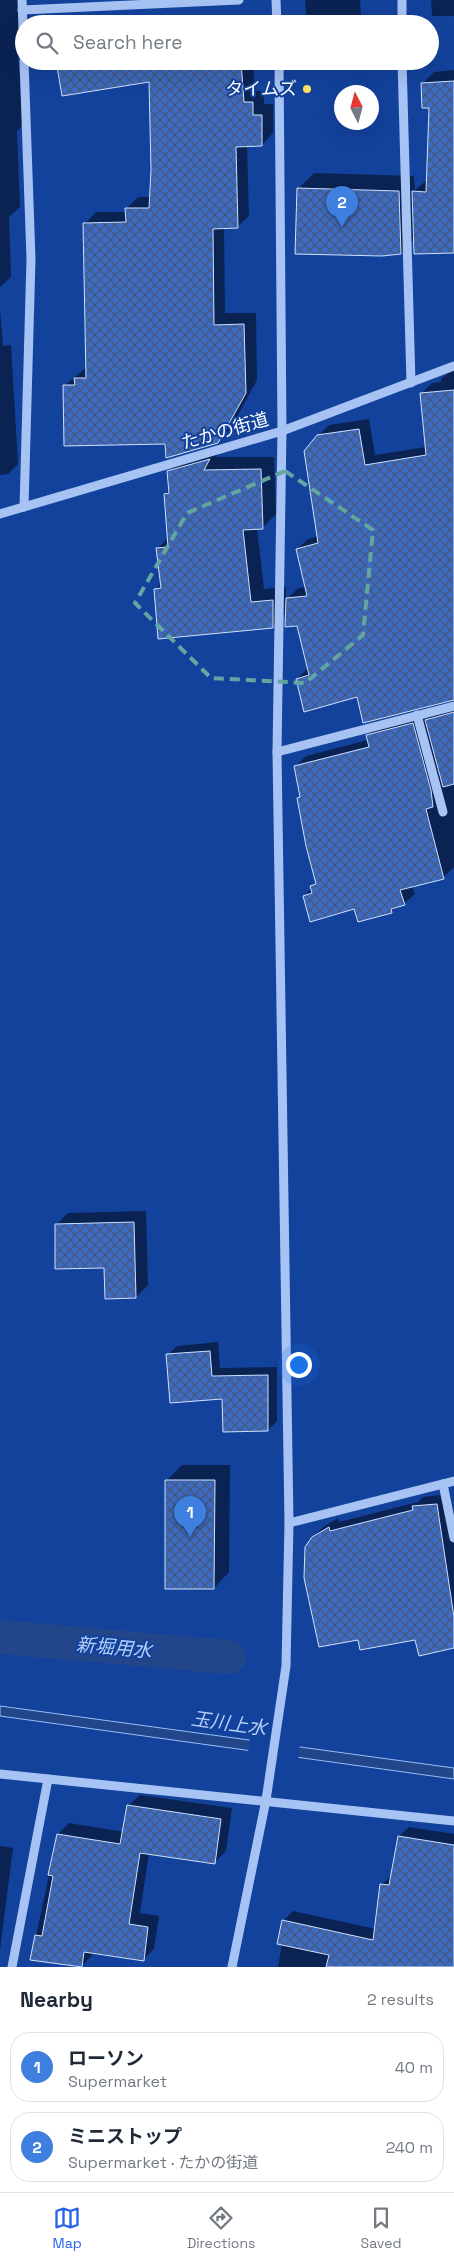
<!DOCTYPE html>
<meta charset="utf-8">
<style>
:root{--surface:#fff;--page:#f2f2f3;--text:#1f2937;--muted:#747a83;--line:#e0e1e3;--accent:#2563eb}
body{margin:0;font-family:"Space Grotesk","Noto Sans JP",sans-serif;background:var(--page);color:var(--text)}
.compass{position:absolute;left:334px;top:85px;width:45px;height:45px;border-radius:50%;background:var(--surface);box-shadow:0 5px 20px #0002;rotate:354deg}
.you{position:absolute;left:298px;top:1364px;width:18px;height:18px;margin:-12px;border:4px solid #fff;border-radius:50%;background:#1a73e8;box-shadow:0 0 0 8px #1a73e833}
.badge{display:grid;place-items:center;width:32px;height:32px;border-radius:50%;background:var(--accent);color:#fff;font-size:16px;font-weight:700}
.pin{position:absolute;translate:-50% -41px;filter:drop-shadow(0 1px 2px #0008)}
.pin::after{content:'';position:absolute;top:26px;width:18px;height:15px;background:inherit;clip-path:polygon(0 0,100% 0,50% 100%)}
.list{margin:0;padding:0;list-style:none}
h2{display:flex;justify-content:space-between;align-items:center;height:65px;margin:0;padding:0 20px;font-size:21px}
h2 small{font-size:16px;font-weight:400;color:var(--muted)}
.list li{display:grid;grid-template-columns:32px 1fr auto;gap:15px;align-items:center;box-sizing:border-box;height:70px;margin:0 10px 10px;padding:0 10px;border:1px solid var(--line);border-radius:20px}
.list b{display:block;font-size:19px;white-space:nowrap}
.list p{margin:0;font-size:16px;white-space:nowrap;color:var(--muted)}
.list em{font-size:16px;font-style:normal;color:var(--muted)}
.icon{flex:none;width:28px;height:28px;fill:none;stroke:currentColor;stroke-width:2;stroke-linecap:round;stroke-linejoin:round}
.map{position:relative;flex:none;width:454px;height:1967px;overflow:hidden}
.search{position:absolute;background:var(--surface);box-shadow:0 5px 20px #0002;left:15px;right:15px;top:15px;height:55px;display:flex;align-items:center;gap:12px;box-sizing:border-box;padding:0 18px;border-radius:28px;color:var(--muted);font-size:19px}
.sheet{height:225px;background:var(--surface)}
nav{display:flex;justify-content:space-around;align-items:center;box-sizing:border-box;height:70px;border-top:1px solid var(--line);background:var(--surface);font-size:14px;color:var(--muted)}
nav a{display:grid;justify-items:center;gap:2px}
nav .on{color:var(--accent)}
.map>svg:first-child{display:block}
</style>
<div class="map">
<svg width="454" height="1967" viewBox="0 0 454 1967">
<defs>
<pattern id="building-cross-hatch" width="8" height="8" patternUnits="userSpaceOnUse" patternTransform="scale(1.25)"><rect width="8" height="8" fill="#3c6bc3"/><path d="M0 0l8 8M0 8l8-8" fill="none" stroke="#46587c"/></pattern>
</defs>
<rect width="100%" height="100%" fill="#13429c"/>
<path fill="#23468a" stroke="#9abcf7" d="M0,1706L454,1768V1779L0,1716Z"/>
<path fill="#13429c" d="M250,1737L300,1744L298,1760L248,1753Z"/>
<g fill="#0007">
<path d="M0,0H21L22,39L17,44L24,124L17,131L20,207L9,217L11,277L0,287Z"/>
<path d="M305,0H360L361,15L352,24H307Z"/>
<path d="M431,0H454V16H432Z"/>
<path d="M57,61H253L255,91H264V104H273V133L262,145H247L249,216L237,227H224L225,313H256L257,380L230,430L218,442L167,443L64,386L87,367L85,224L96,212H127V208L138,197H151L150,80Z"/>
<path d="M454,70V251L414,239L401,253L298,189L314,173L414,176L415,190L427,180L430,106L422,84L434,72Z"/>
<path d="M0,310L3,346L11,345L18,464L8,474L0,475Z"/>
<path d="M454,367V699L358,696L297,679L308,668L298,625L287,613L272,627L155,590L161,583L157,549L169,537L165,494L170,489L169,472L182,459L221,447L216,457H274L276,514L263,527L257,528L264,589L286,587V600L298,588L306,587L297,549L308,539L318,536V436L329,425L369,419L375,455L426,447L422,393L432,383L441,382V379Z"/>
<path d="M454,705V867L443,878L412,886L415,894L404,904L396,907L391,911L355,908L305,896L317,881L298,798L301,795L295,767L306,756L368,740L367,736L378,725L423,713L425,721L437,710Z"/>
<path d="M146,1211L148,1285L136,1297L105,1267L56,1225L68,1213Z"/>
<path d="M218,1342L220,1368L277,1367V1421L268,1430L168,1355L177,1346Z"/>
<path d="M182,1465H230L229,1572L214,1588L167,1480Z"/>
<path d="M450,1494L454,1514V1647L416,1638L359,1639L313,1537L323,1527L338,1518L339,1522L418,1502L423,1497Z"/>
<path d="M140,1795L232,1808L226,1851L215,1862L149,1853L140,1913L159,1916L154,1949L143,1960L93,1952L92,1955L81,1967L31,1959L58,1834L69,1823L124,1832L128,1806Z"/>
<path d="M409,1827L454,1834V1967H278L282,1944L283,1921L293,1911L376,1929L381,1885L392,1875L399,1836Z"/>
<path d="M0,1846L13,1848L0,1950Z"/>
</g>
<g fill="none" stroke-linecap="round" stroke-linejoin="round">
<path stroke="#23468a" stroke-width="34" d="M0,1637L229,1657"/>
</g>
<g fill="url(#building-cross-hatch)" stroke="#d0e0fd">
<path d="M56,61H241L244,102H253V115H262V146L236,147L238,228L213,229L214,325L244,324L246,393L218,443L166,458L165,444L64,446L63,385H75L74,378H86L83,223L126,222L125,208H149L151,170L149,82L62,96Z"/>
<path d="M454,81V253L414,254L412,191L426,192L429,108H422L421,83Z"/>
<path d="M297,188L399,191L401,254L382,256L295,254Z"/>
<path d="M454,390V700L363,723L357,697L304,712L296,679L309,675L297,626L285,627L286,598L307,596L296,549L318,543L304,451L317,435L359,429L365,465L426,455L420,393Z"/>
<path d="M210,459L204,470L261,469L263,529L243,530L251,602L273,600V628L158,639L154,589L161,588L156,548L168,547L164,494L169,493L167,471Z"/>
<path d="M454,712V784L443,787L425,720Z"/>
<path d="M413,723L431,790L433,807L426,809L444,879L400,890L405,905L391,909L392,913L358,922L354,909L310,922L303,896L312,893L310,886L316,884L306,846L297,798L300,797L294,766L369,747L366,735Z"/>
<path d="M134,1222L136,1298L105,1299L104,1268L55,1269V1224Z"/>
<path d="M210,1351L212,1376L268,1375V1431L223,1432L222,1399L170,1403L166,1354Z"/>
<path d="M165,1480H215L214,1589H165Z"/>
<path d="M437,1504L454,1617V1648L419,1656L415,1640L360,1650L358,1640L319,1647L304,1578L305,1547L312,1537L329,1527L330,1531L413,1510L412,1506Z"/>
<path d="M127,1805L221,1819L215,1864L140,1853L129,1924L148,1927L144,1961L84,1952L82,1967L30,1960L35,1935L42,1936L53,1876L48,1875L57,1834L120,1844Z"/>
<path d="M398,1836L454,1845V1967H326L329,1955L277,1944L282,1920L373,1940L380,1884L389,1885Z"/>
</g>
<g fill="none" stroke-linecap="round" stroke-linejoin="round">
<g stroke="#a7c3f4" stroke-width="9">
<path d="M22,0L24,57"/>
<path d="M276,0L277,24"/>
<path d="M402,0V24"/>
<path d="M22,10L239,0"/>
<path d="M402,61L411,383"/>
<path d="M279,66L344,61"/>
<path d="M24,507L31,259L24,61"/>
<path d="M0,514L282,431L454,366"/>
<path d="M417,715L443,812"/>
<path d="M277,752L454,706"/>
<path d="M443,1484L454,1538"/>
<path d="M289,1523L454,1481"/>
<path d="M0,1774L454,1821"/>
<path d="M12,1967L48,1779"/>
<path d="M232,1967L266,1800L286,1666L289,1523L277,752L282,431L279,61"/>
</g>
</g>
<path fill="none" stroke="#63a6a1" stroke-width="4" stroke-dasharray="10 6" stroke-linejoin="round" d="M285,471L373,530L363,635L305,683L211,678L135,603L187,513Z"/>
<circle fill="#ffe26a" stroke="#13429c" stroke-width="2" cx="307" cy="89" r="5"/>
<g text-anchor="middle" stroke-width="4" stroke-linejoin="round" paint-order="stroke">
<g font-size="18" fill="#fff" stroke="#13429c" text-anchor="end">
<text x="297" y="95">タイムズ</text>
</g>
<g font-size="18" fill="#fff" stroke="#13429c">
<text transform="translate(225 431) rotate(-16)" y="6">たかの街道</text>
</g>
<g font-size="19" font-style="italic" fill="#b4cefa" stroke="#13429c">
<text transform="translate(114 1647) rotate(5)" y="7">新堀用水</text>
<text transform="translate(229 1723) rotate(8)" y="7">玉川上水</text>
</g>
</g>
</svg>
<svg class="compass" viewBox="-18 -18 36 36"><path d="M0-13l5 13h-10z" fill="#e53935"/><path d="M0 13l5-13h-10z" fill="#747a83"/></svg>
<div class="you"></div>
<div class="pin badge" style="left:190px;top:1537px;background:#3f7fe0">1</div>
<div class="pin badge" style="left:342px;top:227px;background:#3f7fe0">2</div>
<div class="search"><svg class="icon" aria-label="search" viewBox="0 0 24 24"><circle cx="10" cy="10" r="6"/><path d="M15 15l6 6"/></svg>Search here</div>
</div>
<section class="sheet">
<h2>Nearby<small>2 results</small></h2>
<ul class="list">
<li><span class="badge" style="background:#3f7fe0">1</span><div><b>ローソン</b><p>Supermarket</p></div><em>40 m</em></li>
<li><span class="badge" style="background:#3f7fe0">2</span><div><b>ミニストップ</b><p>Supermarket · たかの街道</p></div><em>240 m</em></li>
</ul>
</section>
<nav>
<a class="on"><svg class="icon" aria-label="map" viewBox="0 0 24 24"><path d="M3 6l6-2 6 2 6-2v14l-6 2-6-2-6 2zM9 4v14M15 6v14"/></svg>Map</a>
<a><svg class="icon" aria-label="directions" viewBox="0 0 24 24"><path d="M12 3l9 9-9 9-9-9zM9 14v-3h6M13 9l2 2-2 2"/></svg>Directions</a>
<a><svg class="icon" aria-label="saved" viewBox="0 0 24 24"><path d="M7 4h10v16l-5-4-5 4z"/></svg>Saved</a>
</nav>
